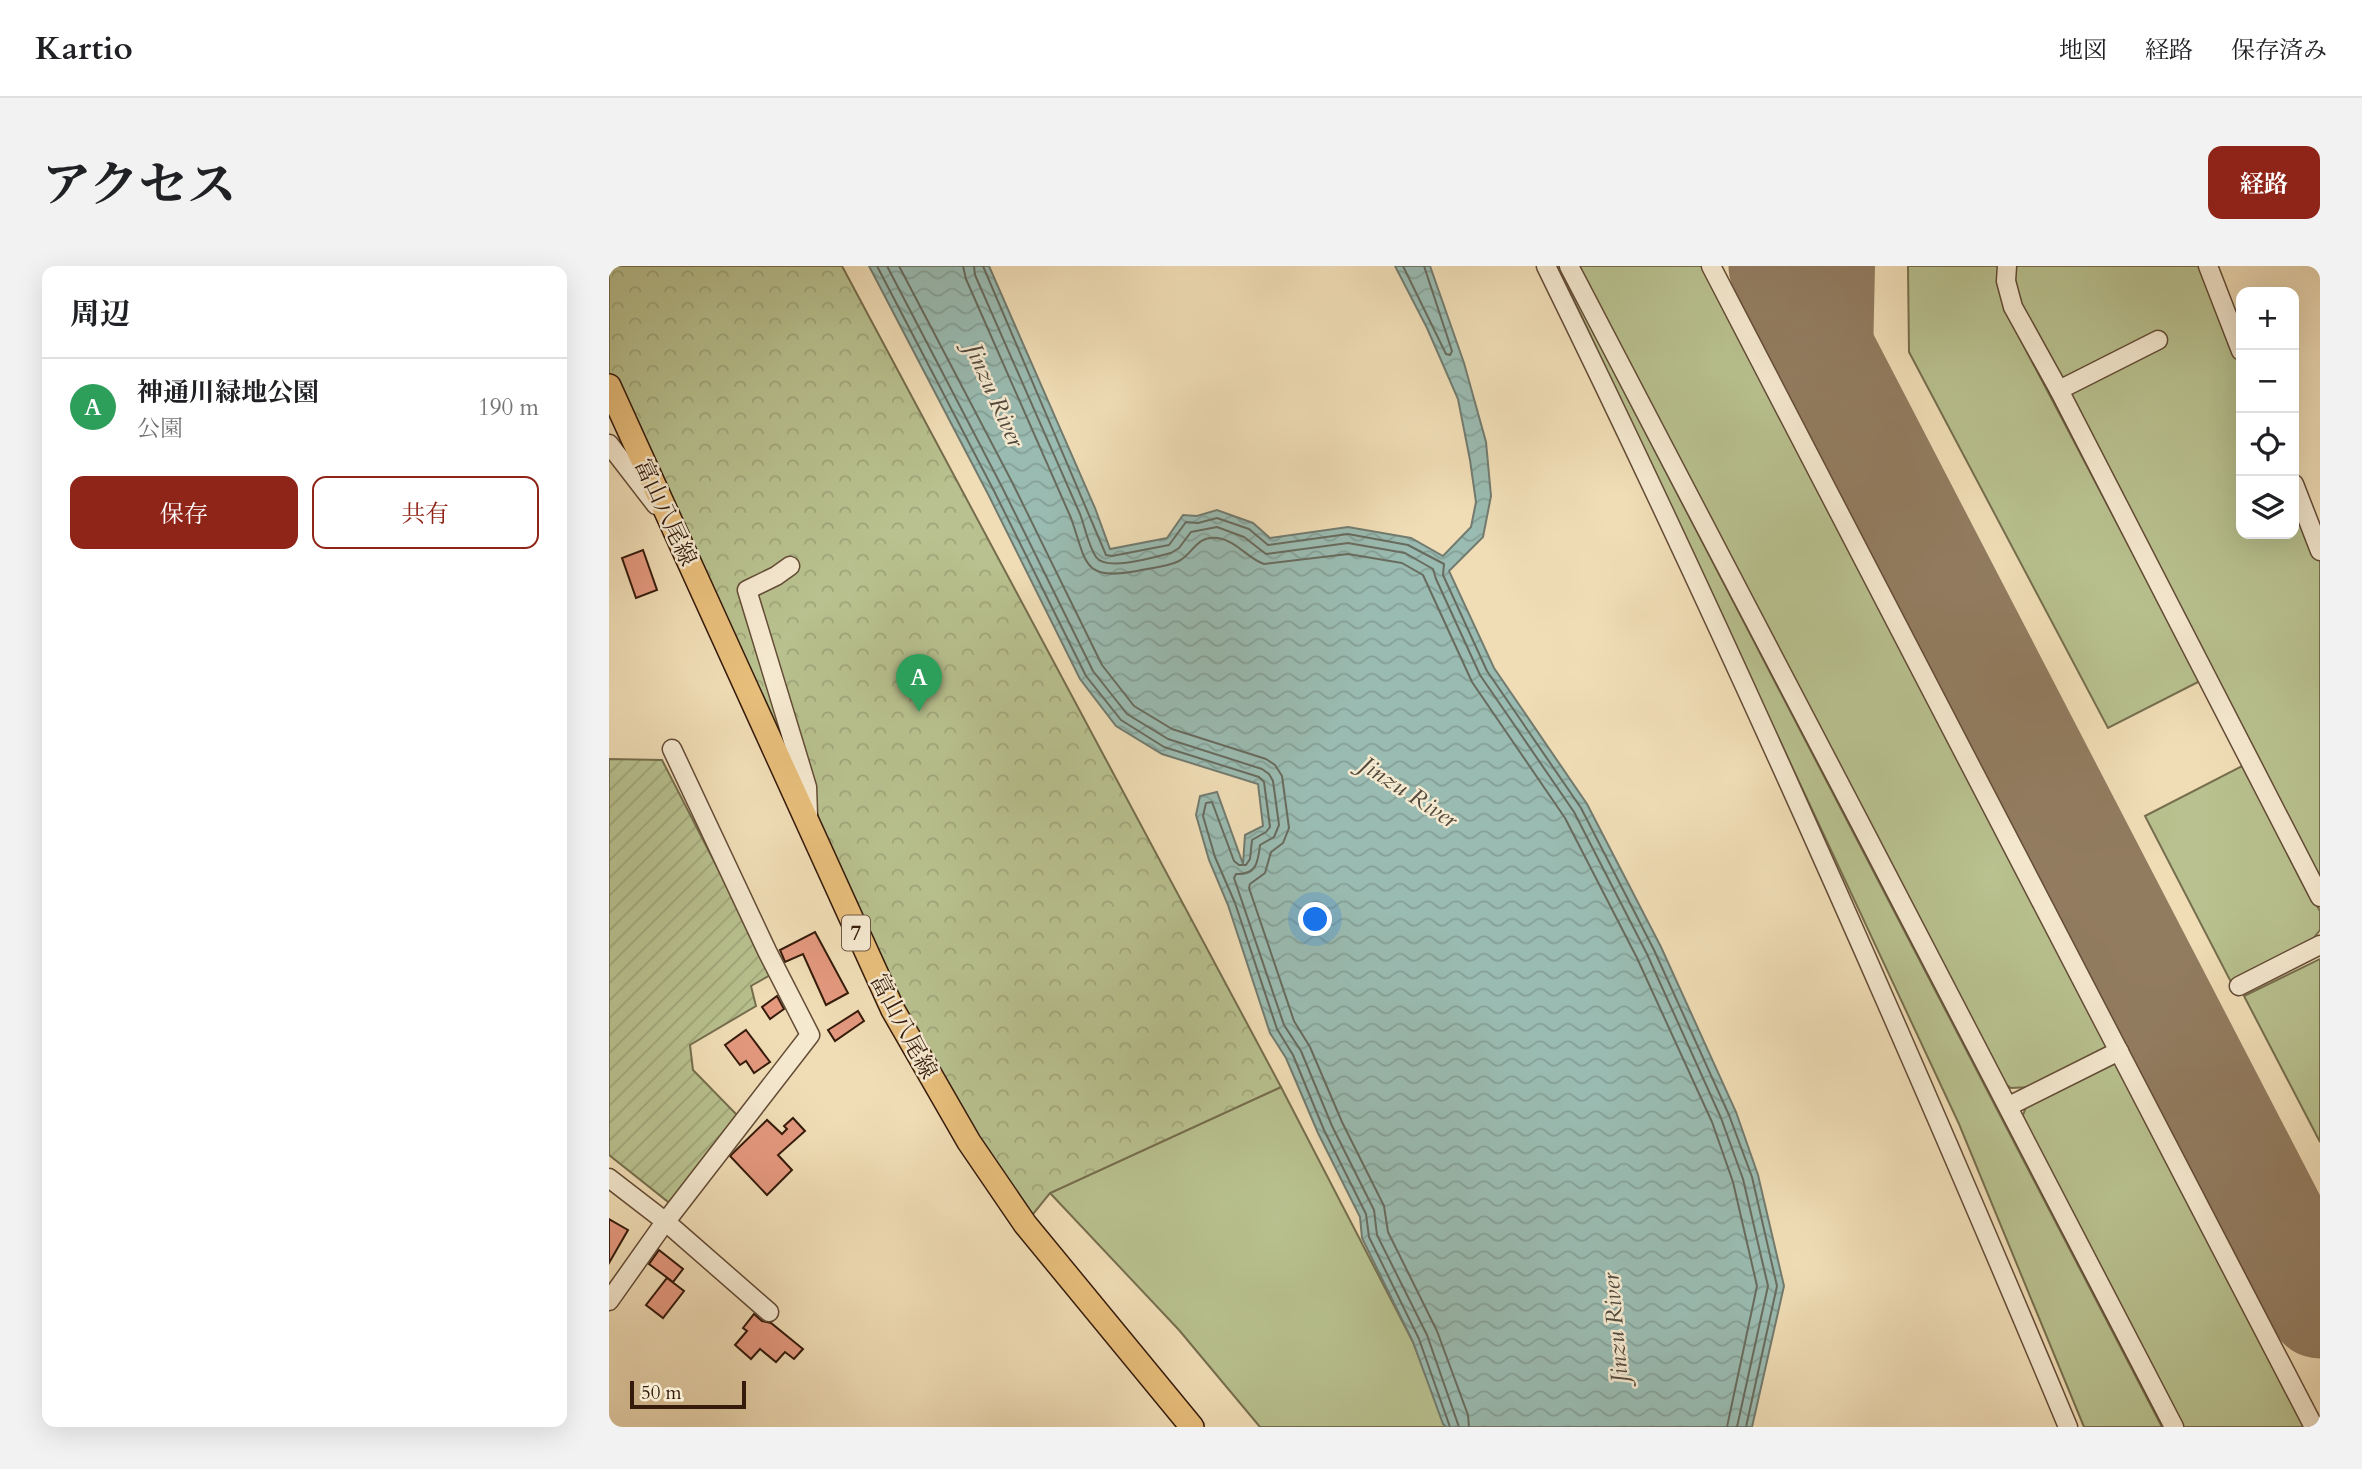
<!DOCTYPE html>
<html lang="ja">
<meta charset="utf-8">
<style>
:root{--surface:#fff;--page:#f2f2f2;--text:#202124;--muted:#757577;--line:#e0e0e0;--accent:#8f2418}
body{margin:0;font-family:Cardo,"Noto Serif JP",serif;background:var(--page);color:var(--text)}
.controls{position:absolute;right:21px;top:21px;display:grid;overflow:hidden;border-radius:14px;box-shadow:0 7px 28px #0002}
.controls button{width:63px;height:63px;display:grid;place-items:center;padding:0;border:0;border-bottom:2px solid var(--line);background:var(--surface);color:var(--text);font:35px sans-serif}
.scale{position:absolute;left:21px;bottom:18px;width:116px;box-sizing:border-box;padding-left:7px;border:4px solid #351b0b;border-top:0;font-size:19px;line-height:24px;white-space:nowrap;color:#351b0b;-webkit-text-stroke:5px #f5e9d0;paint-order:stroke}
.you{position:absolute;left:707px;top:654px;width:24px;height:24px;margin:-18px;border:5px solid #fff;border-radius:50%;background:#1a73e8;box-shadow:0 0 0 10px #1a73e833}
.badge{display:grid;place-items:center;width:46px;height:46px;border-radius:50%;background:var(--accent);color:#fff;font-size:23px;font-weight:700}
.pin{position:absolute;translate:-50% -58px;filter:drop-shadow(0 2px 4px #0008)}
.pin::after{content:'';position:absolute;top:37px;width:24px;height:21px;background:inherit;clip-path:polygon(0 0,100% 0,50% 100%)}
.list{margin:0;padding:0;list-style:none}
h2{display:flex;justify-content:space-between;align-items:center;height:91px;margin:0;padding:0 28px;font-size:30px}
h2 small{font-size:23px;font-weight:400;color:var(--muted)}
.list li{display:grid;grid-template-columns:46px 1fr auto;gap:21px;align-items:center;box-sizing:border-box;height:98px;padding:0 28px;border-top:2px solid var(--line)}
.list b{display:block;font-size:26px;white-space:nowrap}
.list p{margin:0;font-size:23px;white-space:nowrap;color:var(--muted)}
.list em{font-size:23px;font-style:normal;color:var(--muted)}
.actions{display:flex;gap:14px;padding:21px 28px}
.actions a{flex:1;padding:16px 0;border:2px solid var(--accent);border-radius:14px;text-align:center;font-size:24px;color:var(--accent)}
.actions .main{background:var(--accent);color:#fff}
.icon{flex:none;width:38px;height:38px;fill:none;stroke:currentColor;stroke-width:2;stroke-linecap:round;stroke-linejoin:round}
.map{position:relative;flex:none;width:1711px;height:1161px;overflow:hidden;border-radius:14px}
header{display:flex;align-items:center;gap:42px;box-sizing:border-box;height:98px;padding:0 35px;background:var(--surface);border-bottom:2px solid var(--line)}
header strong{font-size:33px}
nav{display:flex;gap:38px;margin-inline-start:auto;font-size:24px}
.intro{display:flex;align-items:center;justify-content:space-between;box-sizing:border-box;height:168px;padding:0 42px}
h1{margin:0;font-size:49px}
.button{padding:18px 32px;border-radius:14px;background:var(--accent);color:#fff;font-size:24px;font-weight:700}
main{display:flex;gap:42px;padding:0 42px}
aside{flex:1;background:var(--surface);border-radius:14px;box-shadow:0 7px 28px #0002}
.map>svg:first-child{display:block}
</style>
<header>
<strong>Kartio</strong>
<nav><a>地図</a><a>経路</a><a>保存済み</a></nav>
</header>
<div class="intro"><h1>アクセス</h1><a class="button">経路</a></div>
<main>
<aside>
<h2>周辺<small></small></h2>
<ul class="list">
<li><span class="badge" style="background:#2e9e5b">A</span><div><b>神通川緑地公園</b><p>公園</p></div><em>190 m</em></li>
</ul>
<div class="actions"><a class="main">保存</a><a>共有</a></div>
</aside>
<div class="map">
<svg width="1711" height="1161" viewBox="0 0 1711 1161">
<defs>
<pattern id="park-crowns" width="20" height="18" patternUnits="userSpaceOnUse" patternTransform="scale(1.75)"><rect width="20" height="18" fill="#b8c18f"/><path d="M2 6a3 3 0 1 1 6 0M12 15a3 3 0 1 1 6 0" fill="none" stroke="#9fa57a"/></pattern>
<pattern id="garden-furrows" width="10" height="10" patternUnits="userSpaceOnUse" patternTransform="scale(1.75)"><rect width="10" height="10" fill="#b8c18f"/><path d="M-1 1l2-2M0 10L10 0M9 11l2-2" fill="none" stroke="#9fa57a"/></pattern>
<pattern id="water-waves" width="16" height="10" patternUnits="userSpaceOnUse" patternTransform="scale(1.75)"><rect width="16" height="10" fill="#9abbb1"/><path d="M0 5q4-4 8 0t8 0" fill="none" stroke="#85a097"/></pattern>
</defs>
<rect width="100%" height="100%" fill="#f0ddb6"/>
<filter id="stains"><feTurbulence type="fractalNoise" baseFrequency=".00286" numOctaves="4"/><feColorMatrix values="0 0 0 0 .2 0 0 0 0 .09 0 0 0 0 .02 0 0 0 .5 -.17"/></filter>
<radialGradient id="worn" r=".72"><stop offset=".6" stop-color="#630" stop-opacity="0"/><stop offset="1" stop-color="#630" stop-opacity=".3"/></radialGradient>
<g fill="#b8c18f" stroke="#766e4d" stroke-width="2">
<path d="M949,0H950L1553,1161H1475L1350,858Z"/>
<path d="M970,0H1094L1499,783L1423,821L1402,822L1393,816Z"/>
<path d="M1299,0H1390C1389,19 1391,34 1400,52L1591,415L1499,462L1300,86Z"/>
<path d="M1406,0H1594L1632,91V268H1685V224L1711,288V612L1411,37L1405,19Z"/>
<path d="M1633,500L1711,645V664L1700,678L1623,718L1536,550Z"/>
<path d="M1711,693V876L1635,730Z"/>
<path d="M1505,791L1696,1161H1571L1415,859L1414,849L1418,839Z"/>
<path d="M672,821L804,1076L837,1161H651L570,1064L441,927Z"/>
</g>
<path fill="url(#park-crowns)" stroke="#766e4d" stroke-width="2" d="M0,0H233L672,821L441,927L416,958L284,744L0,120Z"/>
<path fill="url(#garden-furrows)" stroke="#766e4d" stroke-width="2" d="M0,493L53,494L163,708L142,720L147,740L81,779L84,804L130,851L63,939L0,889Z"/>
<path fill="url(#water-waves)" stroke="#727b6f" stroke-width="2" d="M260,0H380L486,242L501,283L558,272L574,249L588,250L608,244L644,257L661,272L739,261L802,272L834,290L862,261L867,236L861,194L849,133L818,62L786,0H821L855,97L877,176L882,230L874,271L840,305L885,402L978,538L1052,681L1127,846L1149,909L1175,1020L1143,1161H837L834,1158L804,1076L753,972L751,951L709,867L677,792L661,767L619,639L600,594L587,549L591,530L608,526L634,598L636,569L654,560L649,518L553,488L507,460L471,413L379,228Z"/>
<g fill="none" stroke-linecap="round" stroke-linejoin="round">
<g stroke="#686b5e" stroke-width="2">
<path d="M268,0L385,225L477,410L512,454L555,481L650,511L655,516L661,561L657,566L643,574L641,593L637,599H630L625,595L603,536L597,537L594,550L606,591L626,637L668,763L684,789L715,864L757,948L760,971L810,1073L841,1161"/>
<path d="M278,0L393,221L484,405L518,448L559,473L653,503L660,508L664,515L670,559L665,571L651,579C649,597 647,609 627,608L625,612L675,759L692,785L723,860L765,944L768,969L818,1069L850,1161"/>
<path d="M290,0L403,216L493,399L525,440L563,463L657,493L666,499L673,510L680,562L674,577L662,586L656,607L641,618L640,622L685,755L701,781L733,856L775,940L779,966L828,1065L859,1149L860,1161"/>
<path d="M354,0L357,13L462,252C478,297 473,315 528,305C541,302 558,301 570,295C585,287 587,269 609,272C628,275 638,292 655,298L739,288L793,297L814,309L863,416L956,552L1028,692L1103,856L1124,916L1148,1020L1118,1161"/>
<path d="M365,0L366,9L471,248C476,261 479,279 487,291C497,306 546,291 562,287L570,282L582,266L608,261L635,271L657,288L739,277L796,287L824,303L827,313L871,409L965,546L1038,688L1112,852L1134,913L1159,1020L1128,1161"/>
<path d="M374,0L497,289L503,290L560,279L577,256L589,257L608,252L640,263L659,279L739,268L799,279L835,298L834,309L878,405L972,542L1045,684L1120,849L1143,911L1168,1020L1137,1161"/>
<path d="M794,0L837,88L841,89L843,85L815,0"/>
</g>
<path stroke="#927c60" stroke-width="42" d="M1242,137L1245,0"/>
<path stroke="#927c60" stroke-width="103" d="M1171,0L1711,1041"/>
</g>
<g fill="#e4997f" stroke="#351b0b" stroke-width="2">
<path d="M34,284L48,324L27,332L13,292Z"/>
<path d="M206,666L239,727L217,739L194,688L176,696L171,684Z"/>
<path d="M168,730L175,743L161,753L153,741Z"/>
<path d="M249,745L255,755L226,775L219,764Z"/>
<path d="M137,764L161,796L145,807L137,795L131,799L116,779Z"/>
<path d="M184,852L196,865L169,889L183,904L158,929L121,890L158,854L173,868L178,863L175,860Z"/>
<path d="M0,953L19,964L0,997Z"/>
<path d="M50,984L74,1003L64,1016L40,998Z"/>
<path d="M58,1012L75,1025L54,1052L37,1039Z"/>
<path d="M145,1048L153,1055L162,1057L194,1083L185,1093L176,1086L167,1096L151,1083L142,1093L126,1079L138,1065L134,1062Z"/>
</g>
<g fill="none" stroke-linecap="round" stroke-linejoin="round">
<g stroke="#644c36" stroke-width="21">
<g id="minor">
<path d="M937,0C1124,381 1295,769 1459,1161"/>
<path d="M960,0C1161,387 1366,773 1565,1161"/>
<path d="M1102,0L1705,1161"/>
<path d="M1398,0L1397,15L1404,41L1450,124L1711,631"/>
<path d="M1599,0L1632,85"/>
<path d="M1450,124L1549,74"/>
<path d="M0,178L47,239"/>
<path d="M1685,218L1711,285"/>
<path d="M181,300L167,310L138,324L198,521L199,549"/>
<path d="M1630,720L1711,679"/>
<path d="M1400,840L1510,785"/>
<path d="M0,912L57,956L160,1046"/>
<path d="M0,1035L51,963L201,769L158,685L63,483"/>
</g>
</g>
<g stroke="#351b0b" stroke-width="26">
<path id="major" d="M0,120L284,744L360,876L416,958L583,1161"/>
</g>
<use href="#minor" stroke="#f5e9d0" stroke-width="18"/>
<use href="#major" stroke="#e8be7b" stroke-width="23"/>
</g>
<g text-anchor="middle" stroke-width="5" stroke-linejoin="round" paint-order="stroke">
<rect fill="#f5e9d0" stroke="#6f5946" stroke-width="2" x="233" y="649.5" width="28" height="35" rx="5"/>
<g font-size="21" font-weight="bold" fill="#351b0b">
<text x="247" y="674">7</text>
</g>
<g font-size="23" fill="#351b0b" stroke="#f5e9d0">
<text transform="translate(57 246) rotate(65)" y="8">富山八尾線</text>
<text transform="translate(295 760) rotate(62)" y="8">富山八尾線</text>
</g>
<g font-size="24" font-style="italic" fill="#534b3d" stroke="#f5e9d0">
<text transform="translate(386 129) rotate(66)" y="8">Jinzu River</text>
<text transform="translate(800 526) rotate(33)" y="8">Jinzu River</text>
<text transform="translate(1006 1062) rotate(-95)" y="8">Jinzu River</text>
</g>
</g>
<rect width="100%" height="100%" filter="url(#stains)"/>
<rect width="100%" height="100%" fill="url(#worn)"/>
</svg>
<div class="controls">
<button>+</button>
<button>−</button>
<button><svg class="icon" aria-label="locate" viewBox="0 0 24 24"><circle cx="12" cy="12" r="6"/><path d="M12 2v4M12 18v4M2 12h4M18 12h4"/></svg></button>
<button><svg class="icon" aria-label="layers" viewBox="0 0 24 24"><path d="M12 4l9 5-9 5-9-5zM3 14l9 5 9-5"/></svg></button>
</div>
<div class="scale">50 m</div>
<div class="you"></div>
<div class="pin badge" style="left:310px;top:446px;background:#2e9e5b">A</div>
</div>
</main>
